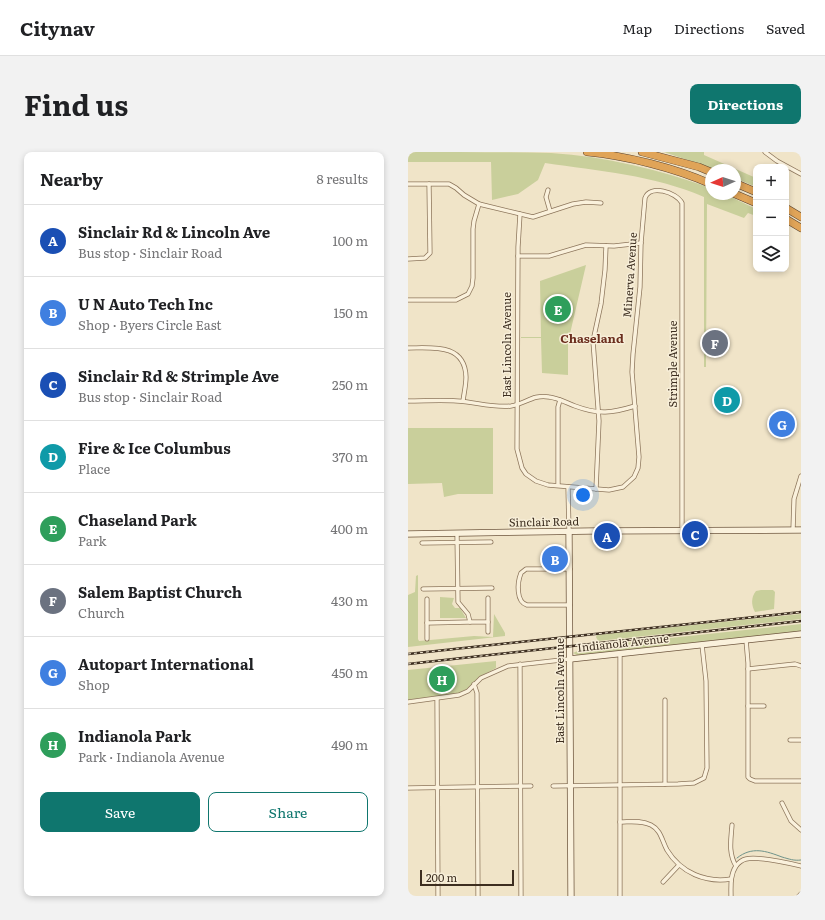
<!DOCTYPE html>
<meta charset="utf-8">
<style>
:root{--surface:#fff;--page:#f2f2f2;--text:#202124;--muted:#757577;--line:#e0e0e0;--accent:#0f766e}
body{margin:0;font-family:Literata,serif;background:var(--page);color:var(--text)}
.controls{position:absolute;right:12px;top:12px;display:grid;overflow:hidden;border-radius:8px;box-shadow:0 2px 6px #0003}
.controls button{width:36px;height:36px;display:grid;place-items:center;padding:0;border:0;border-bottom:1px solid var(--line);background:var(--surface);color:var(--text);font:20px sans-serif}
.compass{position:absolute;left:297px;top:12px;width:36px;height:36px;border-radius:50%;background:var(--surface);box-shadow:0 2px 6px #0003;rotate:267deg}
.scale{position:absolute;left:12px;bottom:10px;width:94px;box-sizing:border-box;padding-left:4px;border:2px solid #3d2e20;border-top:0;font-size:11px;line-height:14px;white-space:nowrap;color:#3d2e20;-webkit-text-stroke:3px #f7eed8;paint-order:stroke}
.you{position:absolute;left:175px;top:343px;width:14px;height:14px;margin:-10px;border:3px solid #fff;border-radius:50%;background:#1a73e8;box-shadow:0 0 0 6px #1a73e833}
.badge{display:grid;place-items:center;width:26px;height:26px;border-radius:50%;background:var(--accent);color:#fff;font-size:13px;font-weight:700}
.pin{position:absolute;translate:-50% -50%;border:2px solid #fff;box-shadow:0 1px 4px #0006}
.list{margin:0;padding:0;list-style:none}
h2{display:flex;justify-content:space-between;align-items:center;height:52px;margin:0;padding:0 16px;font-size:17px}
h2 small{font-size:13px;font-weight:400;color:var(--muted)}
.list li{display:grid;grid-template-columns:26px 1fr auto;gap:12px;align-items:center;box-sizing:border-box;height:72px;padding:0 16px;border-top:1px solid var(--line)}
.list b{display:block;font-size:15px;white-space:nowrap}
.list p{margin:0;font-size:13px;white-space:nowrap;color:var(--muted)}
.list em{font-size:13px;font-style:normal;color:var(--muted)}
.actions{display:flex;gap:8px;padding:12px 16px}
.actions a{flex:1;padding:9px 0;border:1px solid var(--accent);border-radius:8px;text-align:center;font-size:14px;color:var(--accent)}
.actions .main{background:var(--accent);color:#fff}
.icon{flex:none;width:22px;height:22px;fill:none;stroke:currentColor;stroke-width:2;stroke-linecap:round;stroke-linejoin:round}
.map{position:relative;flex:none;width:393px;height:744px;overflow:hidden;border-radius:8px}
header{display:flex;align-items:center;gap:24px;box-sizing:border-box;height:56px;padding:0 20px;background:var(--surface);border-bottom:1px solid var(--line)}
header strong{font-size:19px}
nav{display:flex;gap:22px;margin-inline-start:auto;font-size:14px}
.intro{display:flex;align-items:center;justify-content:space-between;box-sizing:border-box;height:96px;padding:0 24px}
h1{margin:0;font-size:28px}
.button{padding:10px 18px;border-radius:8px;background:var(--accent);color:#fff;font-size:14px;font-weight:700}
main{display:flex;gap:24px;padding:0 24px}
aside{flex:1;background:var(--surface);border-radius:8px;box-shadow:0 2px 6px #0003}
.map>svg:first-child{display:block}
</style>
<header>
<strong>Citynav</strong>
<nav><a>Map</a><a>Directions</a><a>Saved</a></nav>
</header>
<div class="intro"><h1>Find us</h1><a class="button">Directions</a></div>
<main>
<aside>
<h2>Nearby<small>8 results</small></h2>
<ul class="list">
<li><span class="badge" style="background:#1a4fb4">A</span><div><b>Sinclair Rd &amp; Lincoln Ave</b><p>Bus stop · Sinclair Road</p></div><em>100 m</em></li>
<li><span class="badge" style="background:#3f7fe0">B</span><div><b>U N Auto Tech Inc</b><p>Shop · Byers Circle East</p></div><em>150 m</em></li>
<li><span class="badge" style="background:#1a4fb4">C</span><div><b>Sinclair Rd &amp; Strimple Ave</b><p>Bus stop · Sinclair Road</p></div><em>250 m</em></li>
<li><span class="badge" style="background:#0f9aa8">D</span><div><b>Fire &amp; Ice Columbus</b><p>Place</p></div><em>370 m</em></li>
<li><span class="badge" style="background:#2e9e5b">E</span><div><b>Chaseland Park</b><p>Park</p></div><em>400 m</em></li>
<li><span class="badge" style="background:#6b7280">F</span><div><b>Salem Baptist Church</b><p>Church</p></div><em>430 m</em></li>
<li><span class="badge" style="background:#3f7fe0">G</span><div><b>Autopart International</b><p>Shop</p></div><em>450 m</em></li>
<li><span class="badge" style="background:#2e9e5b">H</span><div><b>Indianola Park</b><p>Park · Indianola Avenue</p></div><em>490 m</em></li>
</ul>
<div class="actions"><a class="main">Save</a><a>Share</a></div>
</aside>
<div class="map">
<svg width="393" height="744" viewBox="0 0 393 744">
<rect width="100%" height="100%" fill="#f0e4c8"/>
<g fill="#c9cf9b">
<path d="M0,0C47,0 96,0 143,1C198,4 251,18 303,36V42H317L348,57V64L340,61L336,66L299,52L298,215H296V45C246,23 190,19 137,11L130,28L110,42L84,48L83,10H0Z"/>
<path d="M256,0H296V3L348,26V35L327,26V18H308Z"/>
<path d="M178,113L161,186L182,188V189L160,188V223L134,221L133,186H113V185H133L132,129Z"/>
<path d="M0,276H85V342H50L36,345L34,331L0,332Z"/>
<path d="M10,423V487L11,489L66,484L85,485L86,462L97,481V484L0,495V443L7,440L8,424Z"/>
<path d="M353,438H365L367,440L366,457L347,460C343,453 343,445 348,439Z"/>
<path d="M32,445L46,446L44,452L47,456H52L58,466H32Z"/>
<path d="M393,462V467L190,489L188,485L189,483Z"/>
<path d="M393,472V480L199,501L169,503L165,501L178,495Z"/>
<path d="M88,509V516L73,524L59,537L49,542L0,548V518Z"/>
</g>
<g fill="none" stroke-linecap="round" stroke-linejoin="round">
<path stroke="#6f938a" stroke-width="1" d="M329,706C344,694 358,699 374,705C381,707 386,709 393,708"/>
<g stroke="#8d765c" stroke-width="5">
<g id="street">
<path d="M357,0L369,9L393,22"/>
<path d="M0,32H41L48,36L56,43L71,52L125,65L165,52L178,50L193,51"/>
<path d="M140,38L138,45L142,59"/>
<path d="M112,62L110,95L109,297L114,316L118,322L128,329L140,333L201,338L215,335L226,325L230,316L231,305L224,220L225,202L232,135L233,91L237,46C242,32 268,40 274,51V379"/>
<path d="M110,104H141L178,93L206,94L233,91"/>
<path d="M0,107L17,106L22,101L21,32"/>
<path d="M0,148H48L60,142L64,134L65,126V77L66,69L71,52"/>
<path d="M0,196C24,196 57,191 58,225C58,233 56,241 55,249"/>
<path d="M0,249C16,249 33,248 49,249C67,250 85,256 103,254C117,252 125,242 141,245C150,246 159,251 167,254C191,263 204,261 227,254"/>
<path d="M150,333V255L152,248"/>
<path d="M160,335L161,380"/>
<path d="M188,337L191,269L185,189L193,152L197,118L198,94"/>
<path d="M385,378L386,347L393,324"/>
<path d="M49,382L50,450L60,462L62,470H80"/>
<path d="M14,391L83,390"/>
<path d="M162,417H118L113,421C109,431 108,450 119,453H162"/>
<path d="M15,437L84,436"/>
<path d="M80,446V480"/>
<path d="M19,471L62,470"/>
<path d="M19,487V447"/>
<path d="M338,488L340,511V625L342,627L347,629H393"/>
<path d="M212,502V744"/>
<path d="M112,512L113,744"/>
<path d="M340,517L387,512L393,514"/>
<path d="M66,532L69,541L70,744"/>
<path d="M29,547L30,744"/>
<path d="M257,548V632"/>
<path d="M0,550L51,543L60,539L73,526L100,514L162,507"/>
<path d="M340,554H356"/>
<path d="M382,588H393"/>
<path d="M145,634L270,632L286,631L296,626L299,616L298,529L294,493"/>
<path d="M0,636L123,634"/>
<path d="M374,651L383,669L393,678"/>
<path d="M212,670C222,670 233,668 243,673C253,678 254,689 259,698C273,721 298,731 323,727"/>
<path d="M328,714C331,710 334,708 338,707C350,704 380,711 393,714"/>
<path d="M255,730L271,713"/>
<path d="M323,744C323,734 322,723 328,714C320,701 323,687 324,673"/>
<path d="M391,744L393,742"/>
</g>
</g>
<g stroke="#6f573f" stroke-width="7">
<g id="secondary">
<path d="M161,380L163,744"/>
<path d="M0,382L183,379L393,378"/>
<path d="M162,507L393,482"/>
</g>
</g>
<g stroke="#5b4430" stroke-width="8">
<g id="highway">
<path d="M179,0C219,4 267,16 303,32"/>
<path d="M234,0L291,15L303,20"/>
<path d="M327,31L348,40"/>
<path d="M327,42L348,51"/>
<path d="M378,56L393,65"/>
<path d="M378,67L393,76"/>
</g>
</g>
<use href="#street" stroke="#faf1dc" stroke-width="3.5"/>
<use href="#secondary" stroke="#faf1dc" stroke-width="5.5"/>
<use href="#highway" stroke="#e0a458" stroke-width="7"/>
<g stroke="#3d2e20" stroke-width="2.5">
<g id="rail">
<path d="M0,502L393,460"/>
<path d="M0,512L393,469"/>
</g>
</g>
<use href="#rail" stroke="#f7eed8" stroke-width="1" stroke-dasharray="3" stroke-linecap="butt"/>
</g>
<g text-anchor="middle" stroke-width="3" stroke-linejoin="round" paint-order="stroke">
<g font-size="11" fill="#3d2e20" stroke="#f7eed8">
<text transform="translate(222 123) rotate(-86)" y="4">Minerva Avenue</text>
<text transform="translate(99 193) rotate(-90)" y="4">East Lincoln Avenue</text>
<text transform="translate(265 212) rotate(-90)" y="4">Strimple Avenue</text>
<text transform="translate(136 370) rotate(-1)" y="4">Sinclair Road</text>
<text transform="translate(215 491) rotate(-6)" y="4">Indianola Avenue</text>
<text transform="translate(152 539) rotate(-90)" y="4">East Lincoln Avenue</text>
</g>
<g font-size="12" font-weight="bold" fill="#6b2e1e" stroke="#f7eed8">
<text x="184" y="191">Chaseland</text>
</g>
</g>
</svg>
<div class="controls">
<button>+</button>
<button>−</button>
<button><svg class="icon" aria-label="layers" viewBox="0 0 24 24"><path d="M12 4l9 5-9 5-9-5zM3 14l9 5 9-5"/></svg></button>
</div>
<svg class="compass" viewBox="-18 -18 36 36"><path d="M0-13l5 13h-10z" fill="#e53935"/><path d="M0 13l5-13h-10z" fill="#757577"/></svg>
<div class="scale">200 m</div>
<div class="you"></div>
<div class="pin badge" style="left:199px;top:384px;background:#1a4fb4">A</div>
<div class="pin badge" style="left:147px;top:407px;background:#3f7fe0">B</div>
<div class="pin badge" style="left:287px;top:382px;background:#1a4fb4">C</div>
<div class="pin badge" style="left:319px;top:248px;background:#0f9aa8">D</div>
<div class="pin badge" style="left:150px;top:157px;background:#2e9e5b">E</div>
<div class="pin badge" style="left:307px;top:191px;background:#6b7280">F</div>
<div class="pin badge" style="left:374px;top:272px;background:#3f7fe0">G</div>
<div class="pin badge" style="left:34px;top:527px;background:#2e9e5b">H</div>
</div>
</main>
